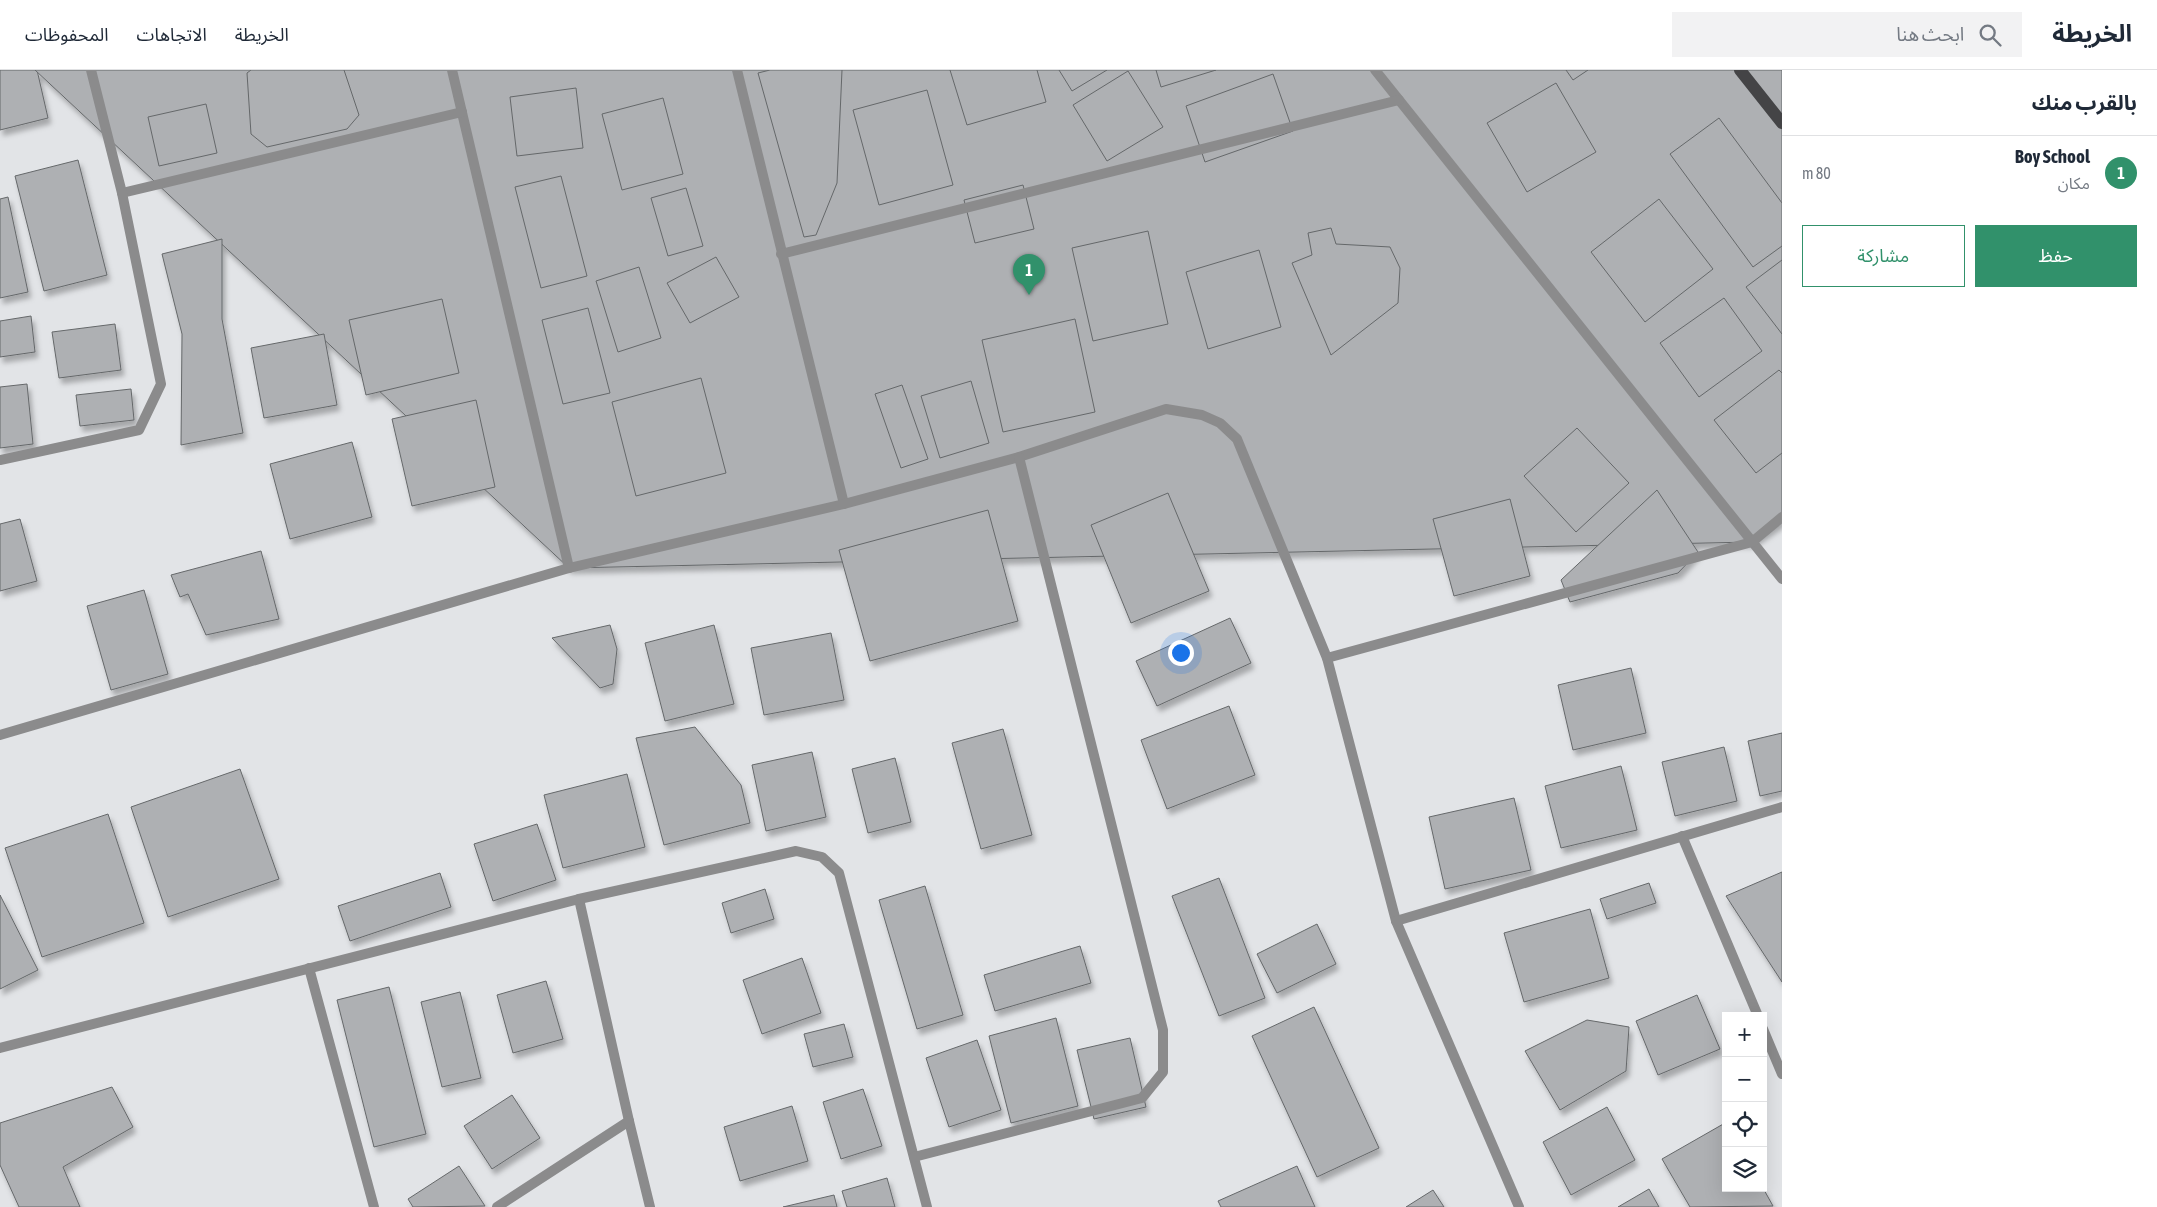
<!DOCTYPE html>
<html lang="ar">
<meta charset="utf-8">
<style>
:root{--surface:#fff;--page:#f2f2f3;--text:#1f2937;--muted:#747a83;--line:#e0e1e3;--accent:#31916b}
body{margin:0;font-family:"Asap Condensed","Noto Sans Arabic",sans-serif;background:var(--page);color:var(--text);direction:rtl}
.controls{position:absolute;right:15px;bottom:15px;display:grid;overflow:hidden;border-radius:0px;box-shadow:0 5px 20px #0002}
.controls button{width:45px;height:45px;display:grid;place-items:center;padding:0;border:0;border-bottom:1px solid var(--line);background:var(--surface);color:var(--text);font:25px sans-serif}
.you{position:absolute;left:1180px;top:582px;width:18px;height:18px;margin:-12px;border:4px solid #fff;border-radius:50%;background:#1a73e8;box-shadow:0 0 0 8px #1a73e833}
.badge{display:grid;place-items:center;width:32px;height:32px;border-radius:50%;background:var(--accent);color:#fff;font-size:16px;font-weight:700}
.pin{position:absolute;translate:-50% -41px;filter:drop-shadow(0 1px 2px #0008)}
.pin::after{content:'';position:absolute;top:26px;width:18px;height:15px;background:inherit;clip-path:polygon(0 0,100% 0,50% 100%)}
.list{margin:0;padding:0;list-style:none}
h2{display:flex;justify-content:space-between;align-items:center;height:65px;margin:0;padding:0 20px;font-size:21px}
h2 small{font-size:16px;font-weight:400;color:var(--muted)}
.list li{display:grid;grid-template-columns:32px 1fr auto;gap:15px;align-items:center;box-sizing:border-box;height:75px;padding:0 20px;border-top:1px solid var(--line)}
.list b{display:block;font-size:19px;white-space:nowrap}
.list p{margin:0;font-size:16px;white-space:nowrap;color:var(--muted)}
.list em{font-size:16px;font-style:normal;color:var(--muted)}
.actions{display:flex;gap:10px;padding:15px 20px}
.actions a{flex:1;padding:11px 0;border:1px solid var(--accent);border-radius:0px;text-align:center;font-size:18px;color:var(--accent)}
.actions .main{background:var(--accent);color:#fff}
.icon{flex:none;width:28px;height:28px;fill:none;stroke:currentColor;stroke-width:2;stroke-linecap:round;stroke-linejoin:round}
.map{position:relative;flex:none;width:1782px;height:1137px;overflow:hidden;direction:ltr}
header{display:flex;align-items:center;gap:30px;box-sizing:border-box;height:70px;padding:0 25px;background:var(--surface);border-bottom:1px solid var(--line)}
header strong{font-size:24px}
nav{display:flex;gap:28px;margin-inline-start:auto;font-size:18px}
.search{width:350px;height:45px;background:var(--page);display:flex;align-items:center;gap:12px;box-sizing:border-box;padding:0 18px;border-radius:0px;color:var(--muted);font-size:19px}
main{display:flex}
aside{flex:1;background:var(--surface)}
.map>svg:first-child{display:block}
</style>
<header>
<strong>الخريطة</strong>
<div class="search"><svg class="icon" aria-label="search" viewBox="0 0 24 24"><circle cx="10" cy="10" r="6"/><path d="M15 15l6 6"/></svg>ابحث هنا</div>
<nav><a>الخريطة</a><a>الاتجاهات</a><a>المحفوظات</a></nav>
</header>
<main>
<aside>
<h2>بالقرب منك<small></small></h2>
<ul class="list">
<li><span class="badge">1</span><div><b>Boy School</b><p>مكان</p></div><em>80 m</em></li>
</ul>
<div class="actions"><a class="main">حفظ</a><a>مشاركة</a></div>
</aside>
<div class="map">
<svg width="1782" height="1137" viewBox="0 0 1782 1137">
<defs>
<filter id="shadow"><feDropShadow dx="3" dy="5.5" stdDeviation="2.5" flood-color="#0004"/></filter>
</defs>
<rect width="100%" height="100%" fill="#e2e4e7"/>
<g fill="#aeb0b3" stroke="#65686a" filter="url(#shadow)">
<path d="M0,0H37L48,48L0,60Z"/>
<path d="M35,0H1782V451L1752,472L569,498Z"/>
<path d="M251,0H344L359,45L347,59L267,77L251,64L247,3Z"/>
<path d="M770,0H842L837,113L816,165L804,167L758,3Z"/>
<path d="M950,0H1037L1046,32L967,55Z"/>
<path d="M1059,0H1107L1072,21Z"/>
<path d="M1156,0H1216L1161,17Z"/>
<path d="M1566,0H1588L1573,10Z"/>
<path d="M1128,1L1163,57L1107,91L1073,35Z"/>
<path d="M1273,4L1293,61L1205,92L1186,36Z"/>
<path d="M1556,13L1596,82L1527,122L1487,53Z"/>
<path d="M576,18L583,78L517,86L510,27Z"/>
<path d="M927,20L953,115L879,135L853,40Z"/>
<path d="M663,28L683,104L622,120L602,44Z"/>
<path d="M206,34L217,83L159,96L148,47Z"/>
<path d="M1719,48L1782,133V176L1753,197L1670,84Z"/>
<path d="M78,90L107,205L44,221L15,106Z"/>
<path d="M561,106L587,206L541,218L515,117Z"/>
<path d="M1023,115L1034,159L975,173L964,130Z"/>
<path d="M686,118L703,176L668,186L651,128Z"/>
<path d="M8,127L28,222L0,228V129Z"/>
<path d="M1659,129L1713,199L1645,252L1591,182Z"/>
<path d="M1331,158L1336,174L1390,177L1400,198L1398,233L1331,285L1292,193L1312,185L1308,163Z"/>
<path d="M1148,161L1168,254L1093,271L1072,178Z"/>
<path d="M222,169V249L243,363L181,375L182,264L162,184Z"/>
<path d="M1259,180L1281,257L1208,279L1186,202Z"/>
<path d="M716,187L739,227L690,253L667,213Z"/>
<path d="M1782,190V264L1746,217Z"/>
<path d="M639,197L661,268L618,282L596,211Z"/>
<path d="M1724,228L1762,281L1699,327L1660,273Z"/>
<path d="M442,229L459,303L366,325L349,250Z"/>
<path d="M588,238L610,323L563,334L542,250Z"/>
<path d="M31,246L35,282L0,287V251Z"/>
<path d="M1075,249L1095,342L1003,362L982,270Z"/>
<path d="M115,254L121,300L59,308L52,262Z"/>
<path d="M324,264L337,335L264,348L251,278Z"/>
<path d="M1779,300L1782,303V383L1756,403L1714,350Z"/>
<path d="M701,308L726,403L636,426L612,332Z"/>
<path d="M971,311L989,373L940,388L921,326Z"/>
<path d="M27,314L33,374L0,378V317Z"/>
<path d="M902,315L928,389L901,398L875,324Z"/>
<path d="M131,319L134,350L80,356L76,325Z"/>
<path d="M476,330L495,417L412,436L392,349Z"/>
<path d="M1577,358L1629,413L1576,462L1524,406Z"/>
<path d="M352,372L372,447L290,469L270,394Z"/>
<path d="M1657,420L1698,482L1678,503L1570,532L1561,510Z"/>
<path d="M1168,423L1209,521L1131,553L1091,455Z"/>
<path d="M1510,429L1530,506L1454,526L1433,449Z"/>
<path d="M988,440L1018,551L870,591L839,480Z"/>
<path d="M20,449L37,511L0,521V454Z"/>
<path d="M261,481L279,549L206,565L188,524L180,527L171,505Z"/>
<path d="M144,520L168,604L111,620L87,536Z"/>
<path d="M1230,548L1251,593L1157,636L1136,591Z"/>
<path d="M610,555L617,579L613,614L600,618L552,568Z"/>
<path d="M714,555L734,634L665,651L645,573Z"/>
<path d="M831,563L844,630L764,645L751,578Z"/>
<path d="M1631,598L1646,663L1573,680L1558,615Z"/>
<path d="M1229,636L1255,705L1167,739L1141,670Z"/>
<path d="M695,657L741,715L750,753L664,775L636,668Z"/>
<path d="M1003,659L1032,765L981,779L952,673Z"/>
<path d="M1782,663V721L1760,726L1748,671Z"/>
<path d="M1724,677L1737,731L1675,746L1662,692Z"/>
<path d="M812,682L826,747L766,761L752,695Z"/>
<path d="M895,688L911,752L868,763L852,699Z"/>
<path d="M1621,696L1637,760L1561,778L1545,716Z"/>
<path d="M240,699L279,809L168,847L131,737Z"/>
<path d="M627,704L645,777L563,798L544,725Z"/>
<path d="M1514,728L1531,800L1445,819L1429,747Z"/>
<path d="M108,744L144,853L42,887L5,778Z"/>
<path d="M537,754L556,810L493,831L474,774Z"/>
<path d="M1782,802V912L1726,826Z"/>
<path d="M440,803L451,837L350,871L338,836Z"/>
<path d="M1219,808L1265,928L1219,946L1172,826Z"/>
<path d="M1649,813L1656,833L1607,849L1600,829Z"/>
<path d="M925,816L963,945L917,959L879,830Z"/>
<path d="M765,819L774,849L731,863L722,833Z"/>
<path d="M0,825L38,900L0,919Z"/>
<path d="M1590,839L1609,908L1524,932L1504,863Z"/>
<path d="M1317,854L1336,894L1277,923L1257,884Z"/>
<path d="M1080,876L1091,913L995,941L984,905Z"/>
<path d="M802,888L821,943L762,964L743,910Z"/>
<path d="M546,911L563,969L513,983L497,925Z"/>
<path d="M389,917L426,1064L374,1077L337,930Z"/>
<path d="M460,922L481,1008L442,1017L421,932Z"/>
<path d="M1697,925L1720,979L1658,1005L1636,951Z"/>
<path d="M1314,937L1379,1078L1317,1107L1252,966Z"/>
<path d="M1056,948L1078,1036L1011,1053L989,966Z"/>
<path d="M1587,950L1629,957L1626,1001L1560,1040L1525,981Z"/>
<path d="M844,954L853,987L813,997L804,964Z"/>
<path d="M1130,968L1146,1037L1094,1049L1077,980Z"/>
<path d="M977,970L1001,1040L949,1057L926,988Z"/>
<path d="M112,1017L133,1057L63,1097L80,1137H19L0,1095V1053Z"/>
<path d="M863,1019L882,1076L841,1089L823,1032Z"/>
<path d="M512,1025L540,1068L492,1099L464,1056Z"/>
<path d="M792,1036L808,1091L740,1111L724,1057Z"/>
<path d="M1607,1037L1635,1090L1571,1125L1543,1072Z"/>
<path d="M1725,1053L1726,1118H1763L1773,1136L1690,1137L1662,1089Z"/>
<path d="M459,1096L485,1136L413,1137L408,1129Z"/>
<path d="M1297,1096L1315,1137H1221L1218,1131Z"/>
<path d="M887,1108L895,1137H847L842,1121Z"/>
<path d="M1649,1119L1659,1137H1618Z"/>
<path d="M1433,1120L1444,1137H1406Z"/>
<path d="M834,1125L837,1137H783Z"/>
</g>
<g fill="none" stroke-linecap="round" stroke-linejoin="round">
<g stroke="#8b8b8c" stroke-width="10">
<path d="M452,0L569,498"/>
<path d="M737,0L844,434"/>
<path d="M1375,0L1782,509"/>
<path d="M122,123L462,42"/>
<path d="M781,184L1399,30"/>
<path d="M0,390L139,360L161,314L122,123L91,0"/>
<path d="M1327,588L1752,472L1782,447"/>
<path d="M0,665L569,498L844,434L1019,387L1166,339L1202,345L1220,353L1237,369L1327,588L1396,851L1519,1137"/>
<path d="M1682,766L1758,946"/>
<path d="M579,829L629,1051L650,1137"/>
<path d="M1396,851L1782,737"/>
<path d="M309,898L374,1137"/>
<path d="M1763,959L1782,1004"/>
<path d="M0,978L579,829L796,781L822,787L839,803L927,1137"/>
<path d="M914,1087L1142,1028L1163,1002V960L1019,387"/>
<path d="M497,1137L629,1051"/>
</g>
<path stroke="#444446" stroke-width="12" d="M1740,0L1782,53"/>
</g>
</svg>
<div class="controls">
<button>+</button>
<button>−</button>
<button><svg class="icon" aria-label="locate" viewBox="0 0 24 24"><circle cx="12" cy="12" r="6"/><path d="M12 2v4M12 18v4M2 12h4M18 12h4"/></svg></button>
<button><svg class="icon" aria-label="layers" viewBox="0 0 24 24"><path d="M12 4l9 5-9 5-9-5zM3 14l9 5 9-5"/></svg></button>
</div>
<div class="you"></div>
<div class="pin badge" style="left:1029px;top:225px">1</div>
</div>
</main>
